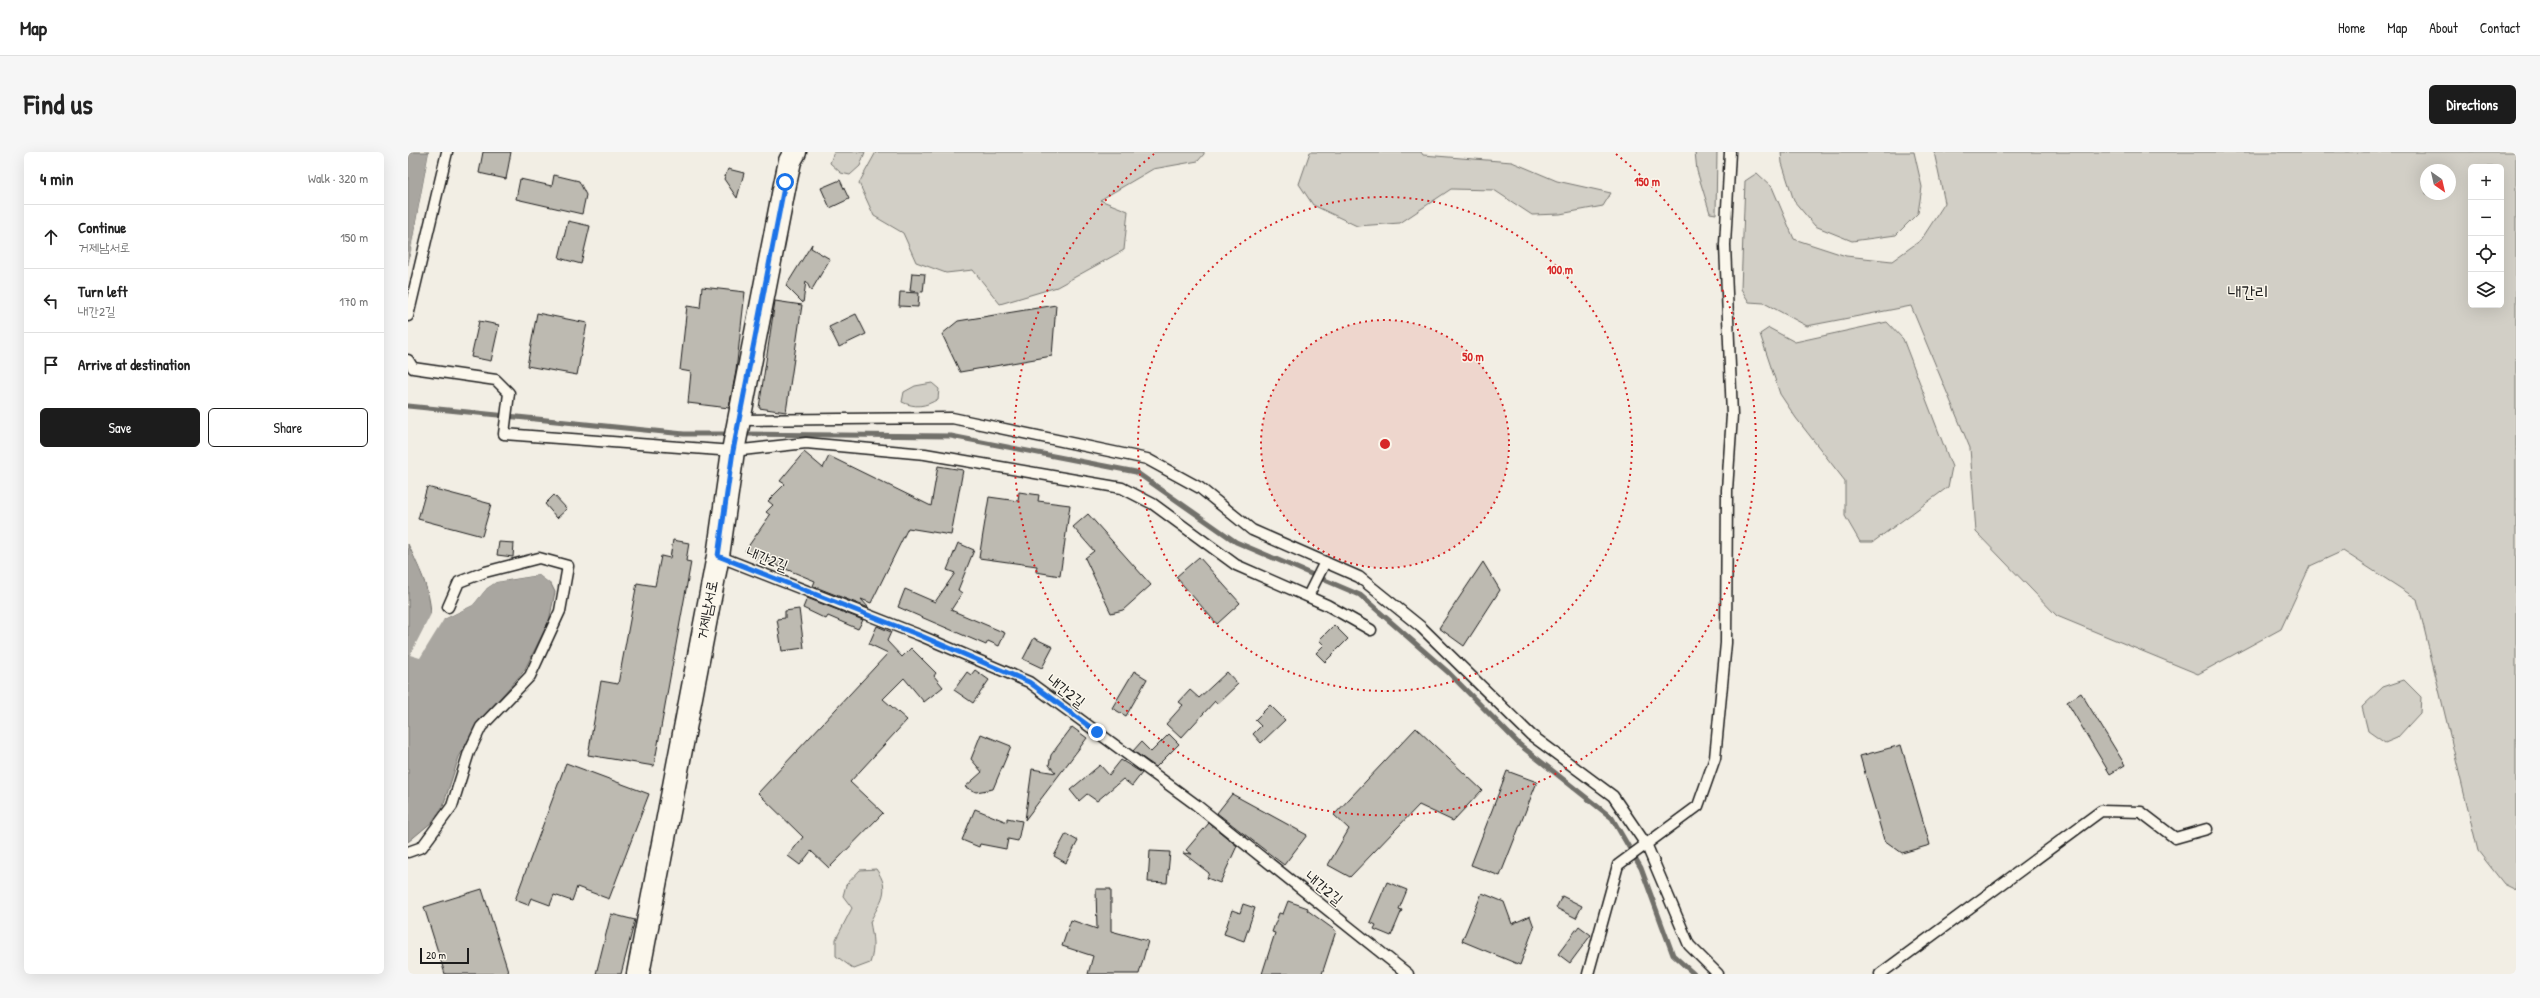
<!DOCTYPE html>
<meta charset="utf-8">
<style>
:root{--surface:#fff;--page:#f6f6f6;--text:#222;--muted:#767676;--line:#e0e0e0;--accent:#1c1c1c}
body{margin:0;font-family:"Patrick Hand","Poor Story",sans-serif;background:var(--page);color:var(--text)}
.controls{position:absolute;right:12px;top:12px;display:grid;overflow:hidden;border-radius:6px;box-shadow:0 4px 16px #0002}
.controls button{width:36px;height:36px;display:grid;place-items:center;padding:0;border:0;border-bottom:1px solid var(--line);background:var(--surface);color:var(--text);font:20px sans-serif}
.compass{position:absolute;left:2012px;top:12px;width:36px;height:36px;border-radius:50%;background:var(--surface);box-shadow:0 4px 16px #0002;rotate:146deg}
.scale{position:absolute;left:12px;bottom:10px;width:49px;box-sizing:border-box;padding-left:4px;border:2px solid #1c1c1c;border-top:0;font-size:11px;line-height:14px;white-space:nowrap;color:#1c1c1c;-webkit-text-stroke:3px #fbf7ec;paint-order:stroke}
.stop{position:absolute;width:12px;height:12px;margin:-9px;border:3px solid #1a73e8;border-radius:50%;background:#fff}
.stop.end{background:#1a73e8;border-color:#fff;box-shadow:0 1px 4px #0008}
.list{margin:0;padding:0;list-style:none}
h2{display:flex;justify-content:space-between;align-items:center;height:52px;margin:0;padding:0 16px;font-size:17px}
h2 small{font-size:13px;font-weight:400;color:var(--muted)}
.list li{display:grid;grid-template-columns:26px 1fr auto;gap:12px;align-items:center;box-sizing:border-box;height:64px;padding:0 16px;border-top:1px solid var(--line)}
.list b{display:block;font-size:15px;white-space:nowrap}
.list p{margin:0;font-size:13px;white-space:nowrap;color:var(--muted)}
.list em{font-size:13px;font-style:normal;color:var(--muted)}
.actions{display:flex;gap:8px;padding:12px 16px}
.actions a{flex:1;padding:9px 0;border:1px solid var(--accent);border-radius:6px;text-align:center;font-size:14px;color:var(--accent)}
.actions .main{background:var(--accent);color:#fff}
.icon{flex:none;width:22px;height:22px;fill:none;stroke:currentColor;stroke-width:2;stroke-linecap:round;stroke-linejoin:round}
.map{position:relative;flex:none;width:2108px;height:822px;overflow:hidden;border-radius:6px}
header{display:flex;align-items:center;gap:24px;box-sizing:border-box;height:56px;padding:0 20px;background:var(--surface);border-bottom:1px solid var(--line)}
header strong{font-size:19px}
nav{display:flex;gap:22px;margin-inline-start:auto;font-size:14px}
.intro{display:flex;align-items:center;justify-content:space-between;box-sizing:border-box;height:96px;padding:0 24px}
h1{margin:0;font-size:28px}
.button{padding:10px 18px;border-radius:6px;background:var(--accent);color:#fff;font-size:14px;font-weight:700}
main{display:flex;gap:24px;padding:0 24px}
aside{flex:1;background:var(--surface);border-radius:6px;box-shadow:0 4px 16px #0002}
.map>svg:first-child{display:block}
</style>
<header>
<strong>Map</strong>
<nav><a>Home</a><a>Map</a><a>About</a><a>Contact</a></nav>
</header>
<div class="intro"><h1>Find us</h1><a class="button">Directions</a></div>
<main>
<aside>
<h2>4 min<small>Walk · 320 m</small></h2>
<ul class="list">
<li><svg class="icon" aria-label="ahead" viewBox="0 0 24 24"><path d="M12 20V5M6 11l6-6 6 6"/></svg><div><b>Continue</b><p>거제남서로</p></div><em>150 m</em></li>
<li><svg class="icon" aria-label="left" viewBox="0 0 24 24"><path d="M17 20v-9H6M10 6l-5 5 5 5"/></svg><div><b>Turn left</b><p>내간2길</p></div><em>170 m</em></li>
<li><svg class="icon" aria-label="arrive" viewBox="0 0 24 24"><path d="M6 21V4h12l-3 4 3 4H6"/></svg><div><b>Arrive at destination</b></div></li>
</ul>
<div class="actions"><a class="main">Save</a><a>Share</a></div>
</aside>
<div class="map">
<svg width="2108" height="822" viewBox="0 0 2108 822">
<rect width="100%" height="100%" fill="#f2eee4"/>
<filter id="ink" filterUnits="userSpaceOnUse"><feTurbulence type="fractalNoise" baseFrequency=".025" numOctaves="2"/><feDisplacementMap in="SourceGraphic" scale="8" xChannelSelector="R" yChannelSelector="G"/><feConvolveMatrix kernelMatrix="1 2 1 2 8 2 1 2 1" color-interpolation-filters="sRGB"/></filter>
<g filter="url(#ink)">
<g fill="#d2cfc6" stroke="#777671" fill-rule="evenodd">
<path d="M426,0H457L452,14L442,23L433,21L422,11Z"/>
<path d="M468,0H796V2L790,9L745,17L692,48L720,59L716,98L649,135L592,152L565,118L538,121L508,110L495,81L466,64L451,31Z"/>
<path d="M902,0H1013L1015,3L1104,10L1149,29L1203,41L1195,54L1152,62L1124,63L1086,38L1043,37L992,71L949,74L905,53L891,32Z"/>
<path d="M1287,0H1309L1308,62L1302,61L1289,19Z"/>
<path d="M1373,0H1506L1514,35L1510,61L1488,83L1444,89L1407,74L1386,49L1374,11Z"/>
<path d="M1526,0H2108V738L2096,732L2070,699L2009,447L1935,399L1902,414L1873,477L1790,522L1649,464L1568,380L1562,296L1503,154L1399,174L1356,151L1341,150L1333,137L1337,29L1349,21L1364,35L1386,87L1438,104L1484,109L1513,88L1537,51ZM2063,15H2093V153H2063ZM2018,18H2042V42H2018Z"/>
<path d="M1479,170L1495,187L1544,315L1540,335L1465,390H1452L1437,364V329L1388,266L1372,242L1352,182L1361,176L1387,190Z"/>
<path d="M524,231L531,237L530,247C517,255 507,256 494,250L496,240L507,234Z"/>
<path d="M1996,528L2013,545L2012,561L1989,586L1977,591L1960,579L1954,555L1975,535Z"/>
<path d="M468,717C484,739 472,749 462,770C465,785 467,797 462,811L446,817L428,804V787L444,756L435,744L438,733L452,718Z"/>
</g>
<g fill="#a9a6a0" stroke="#716f6b">
<path d="M0,0H21L0,113Z"/>
<path d="M0,392C11,415 22,437 23,462L36,467L65,453L79,436L88,430L131,423L143,432L147,440L141,469L116,519L70,571L51,605L35,654L24,670L0,690Z"/>
</g>
<g fill="#f2eee4">
<path d="M21,0H23L0,115V113Z"/>
<path d="M0,390L17,425L25,449V461L36,465L63,451L78,435L87,428L131,421L145,430L143,432L131,423L88,430L79,436L65,453L36,467L12,506L2,503L23,462V449L16,426Z"/>
</g>
<g fill="none" stroke-linecap="round" stroke-linejoin="round">
<g stroke="#716f6b" stroke-width="5">
<path d="M0,254L276,282H322"/>
<path d="M334,282L543,284L728,320L828,390L952,443L1041,521L1112,593L1204,666L1233,716L1265,803L1286,822"/>
</g>
</g>
<g fill="#bdbab1" stroke="#1c1c1c">
<path d="M75,0H103L98,27L71,21Z"/>
<path d="M320,17L336,21L329,46L316,27Z"/>
<path d="M146,23L171,29L178,43L174,62L108,47L112,27L144,34Z"/>
<path d="M432,28L441,47L422,56L413,36Z"/>
<path d="M160,69L182,74L173,112L151,106Z"/>
<path d="M404,92L403,96L422,107L403,139L398,129L395,151L378,134Z"/>
<path d="M504,121L517,122L515,140L502,139Z"/>
<path d="M294,135L337,140L328,219L321,256L280,251L283,220L272,218L279,154L292,156Z"/>
<path d="M492,140L511,141L510,155L491,154Z"/>
<path d="M367,149L394,153L378,260L351,256Z"/>
<path d="M648,153L644,204L552,220L534,182L550,169Z"/>
<path d="M129,161L179,171L169,223L119,214Z"/>
<path d="M448,162L458,182L431,195L421,175Z"/>
<path d="M71,169L91,173L83,209L63,205Z"/>
<path d="M396,300L415,316L421,304L523,354L530,314L555,318L543,383L500,376L463,451L453,447L461,456L405,434L407,429L351,406L349,408L337,399L362,363L358,360L365,353L360,349L377,332L372,329Z"/>
<path d="M19,335L83,352L74,384L10,367Z"/>
<path d="M611,340L631,343L630,349L662,353L652,424L628,420L629,414L571,406L581,345L610,349Z"/>
<path d="M146,343L159,357L149,366L137,352Z"/>
<path d="M680,362L743,433L715,458L703,461L677,406L686,399L665,375Z"/>
<path d="M265,388L281,391L278,409L283,410L246,614L180,603L193,529L210,532L229,431L247,434L253,404L262,406Z"/>
<path d="M91,390L106,391L105,405L89,403Z"/>
<path d="M550,391L566,398L550,438L554,441L543,458L597,481L591,494L580,489L578,493L490,455L497,437L527,450L547,421L539,418Z"/>
<path d="M791,405L832,451L809,472L768,425Z"/>
<path d="M1075,410L1092,438L1056,494L1031,476Z"/>
<path d="M399,446L455,468L450,477L420,464L418,467L395,456Z"/>
<path d="M391,457L396,496L374,499L369,467L377,466V459Z"/>
<path d="M926,473L940,487L917,510L908,501L916,493L911,488Z"/>
<path d="M469,474L483,480L479,489L494,505L503,496L528,521L526,524L535,535L516,550L496,526L475,547L499,568L442,630L475,661L421,716L403,699L392,713L380,704L395,685L350,641L480,501L461,492Z"/>
<path d="M626,486L645,495L634,516L615,507Z"/>
<path d="M567,518L581,528L565,551L546,538L559,520L563,523Z"/>
<path d="M726,519L739,527L718,564L704,556Z"/>
<path d="M819,520L830,532L809,552L807,549L773,586L758,572L775,553L771,550L782,538L791,546Z"/>
<path d="M1673,541L1717,613L1702,622L1659,550Z"/>
<path d="M862,553L877,568L853,591L845,582L853,574L847,568Z"/>
<path d="M664,575L679,586L617,668L624,617L648,621L641,613L643,603Z"/>
<path d="M1008,576L1074,638L1045,669L1011,653L942,725L920,713L941,677L926,663Z"/>
<path d="M573,582L603,594L585,637L568,640L557,635L574,620L563,607Z"/>
<path d="M761,582L771,592L748,615L725,599L733,590L743,600Z"/>
<path d="M1493,593L1522,693L1494,701L1476,688L1452,604Z"/>
<path d="M713,608L734,621L724,634L715,627L689,649L679,642L671,649L662,638L692,613L701,623Z"/>
<path d="M158,611L241,642L201,747L169,735L164,749L146,743L142,753L123,746L120,753L107,748Z"/>
<path d="M1099,619L1129,630L1092,724L1063,713Z"/>
<path d="M824,642L899,683L876,713L809,661Z"/>
<path d="M567,657L599,670V666L614,669L610,689L600,687L598,697L572,692L571,695L554,688Z"/>
<path d="M801,671L829,694L812,731L799,726L801,721L775,701L784,702L778,698Z"/>
<path d="M658,682L670,689L658,711L646,704Z"/>
<path d="M742,699L762,700L759,731L740,730Z"/>
<path d="M979,730L999,738L991,757L994,758L983,784L966,777L968,773L962,770Z"/>
<path d="M74,737L101,822H37L16,755Z"/>
<path d="M688,737H703V779L740,789L731,822H680L685,804L654,794L663,768L689,777Z"/>
<path d="M1074,741L1096,750L1104,772L1122,764L1126,775L1112,813L1054,789Z"/>
<path d="M1154,744L1174,754L1168,766L1148,756Z"/>
<path d="M880,749L900,756L899,758L928,779L914,822H854L867,781L864,780L871,761L875,762Z"/>
<path d="M835,752L847,756L836,789L816,782L824,758L832,761Z"/>
<path d="M203,762L227,768L213,822H188Z"/>
<path d="M1171,774L1183,783L1162,811L1150,802Z"/>
</g>
<g fill="none" stroke-linecap="round" stroke-linejoin="round">
<g stroke="#1c1c1c" stroke-width="13">
<g id="lane">
<path d="M0,164L39,0"/>
<path d="M0,208L5,216L88,228L101,241L96,282L325,299L398,291L517,302L714,336L745,352L828,413L919,453L963,478"/>
<path d="M331,268L544,266L739,307L792,336L844,378L951,425L1013,475L1123,583L1205,644L1239,694L1281,793L1310,822"/>
<path d="M310,404L511,483L621,530L787,652L1000,822"/>
<path d="M900,444L917,410"/>
<path d="M0,700L14,695L44,654L61,600L73,575L122,524L152,459L160,414L131,406L77,420L51,430L40,455"/>
<path d="M1180,822L1210,713L1290,654L1307,606L1318,491L1319,338L1324,263L1317,93L1322,0"/>
<path d="M1472,822L1693,659L1733,660L1767,686L1799,677"/>
</g>
</g>
<g stroke="#1c1c1c" stroke-width="25">
<path id="secondary" d="M230,822L310,404L325,299L376,37L382,9L387,0"/>
</g>
<use href="#lane" stroke="#fbf7ec" stroke-width="10"/>
<use href="#secondary" stroke="#fbf7ec" stroke-width="22"/>
</g>
</g>
<g fill="none" stroke-linecap="round" stroke-linejoin="round" filter="url(#ink)">
<path stroke="#1a73e8" stroke-width="5" d="M377,30L325,299L310,404L511,483L621,530L689,580"/>
</g>
<circle cx="977" cy="292" r="124" fill="#d62828" fill-opacity=".12"/>
<g fill="none" stroke="#d62828" stroke-width="2" stroke-dasharray="2 4">
<circle cx="977" cy="292" r="124"/>
<circle cx="977" cy="292" r="247"/>
<path d="M1208 2A371 371 0 1 1 746 2"/>
</g>
<g text-anchor="middle" stroke-width="3" stroke-linejoin="round" paint-order="stroke">
<g font-size="15" fill="#1c1c1c" stroke="#fbf7ec">
<text transform="translate(359 407) rotate(21)" y="5">내간2길</text>
<text transform="translate(299 458) rotate(-79)" y="5">거제남서로</text>
<text transform="translate(658 539) rotate(37)" y="5">내간2길</text>
<text transform="translate(916 736) rotate(39)" y="5">내간2길</text>
</g>
<g font-size="17" fill="#1c1c1c" stroke="#fbf7ec">
<text x="1840" y="146">내간리</text>
</g>
</g>
<circle cx="977" cy="292" r="6" fill="#d62828" stroke="#fbf7ec" stroke-width="2"/>
<g font-size="12" text-anchor="middle" font-weight="bold" fill="#d62828" stroke="#fbf7ec" stroke-width="3" stroke-linejoin="round" paint-order="stroke">
<text x="1239" y="34">150 m</text>
<text x="1152" y="122">100 m</text>
<text x="1065" y="209">50 m</text>
</g>
</svg>
<div class="controls">
<button>+</button>
<button>−</button>
<button><svg class="icon" aria-label="locate" viewBox="0 0 24 24"><circle cx="12" cy="12" r="6"/><path d="M12 2v4M12 18v4M2 12h4M18 12h4"/></svg></button>
<button><svg class="icon" aria-label="layers" viewBox="0 0 24 24"><path d="M12 4l9 5-9 5-9-5zM3 14l9 5 9-5"/></svg></button>
</div>
<svg class="compass" viewBox="-18 -18 36 36"><path d="M0-13l5 13h-10z" fill="#e53935"/><path d="M0 13l5-13h-10z" fill="#767676"/></svg>
<div class="scale">20 m</div>
<div class="stop" style="left:377px;top:30px"></div>
<div class="stop end" style="left:689px;top:580px"></div>
</div>
</main>
